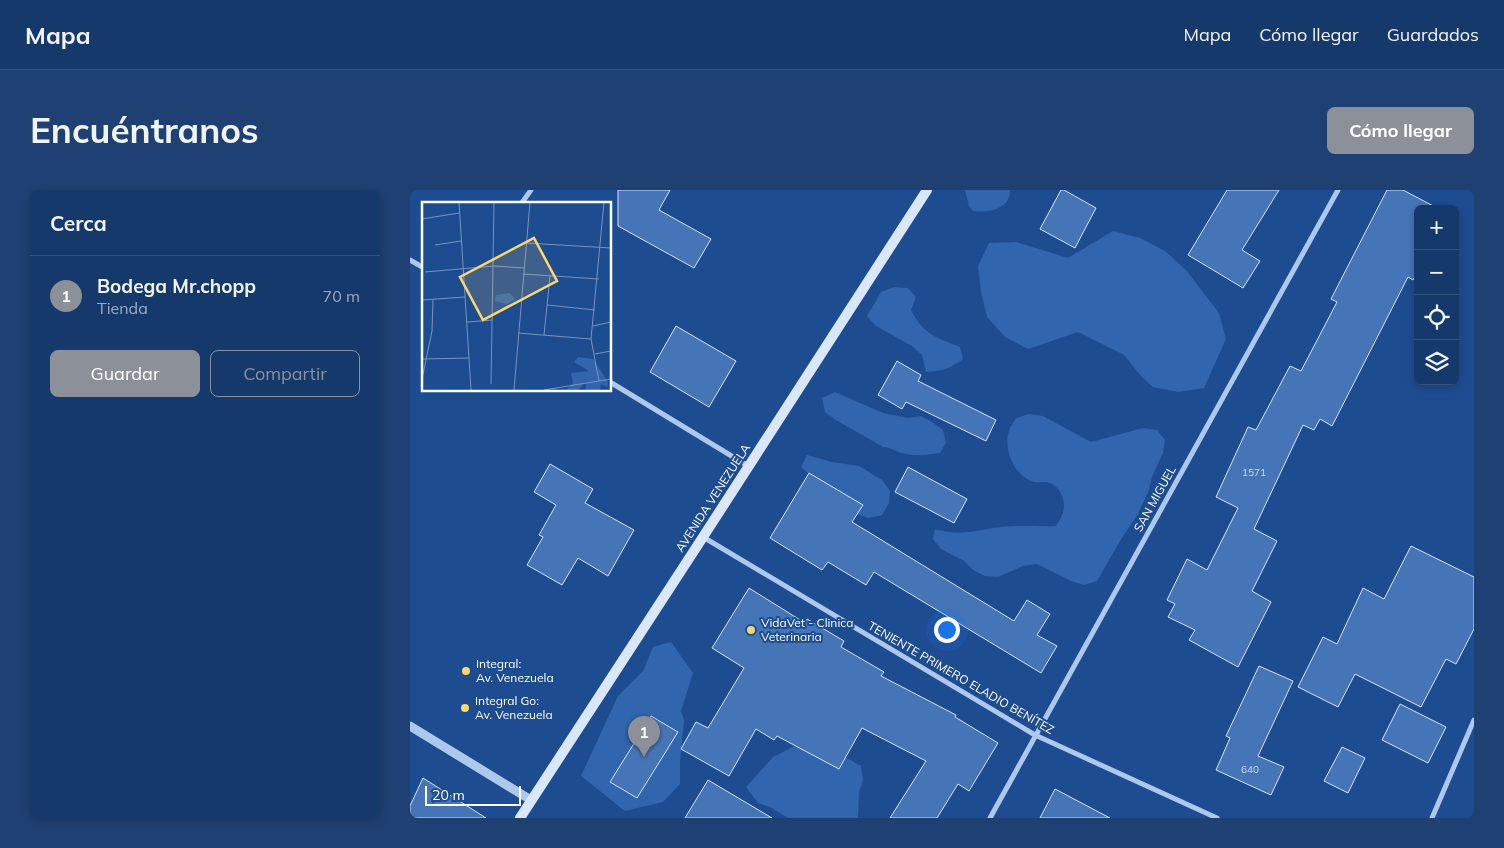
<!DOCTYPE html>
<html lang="es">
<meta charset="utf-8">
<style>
:root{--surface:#16396c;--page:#1f4072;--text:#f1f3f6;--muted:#9eacc2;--line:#35537f;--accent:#8c9099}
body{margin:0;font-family:Mulish,sans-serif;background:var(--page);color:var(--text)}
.controls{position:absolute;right:15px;top:15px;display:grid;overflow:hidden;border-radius:8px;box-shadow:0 2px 8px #0003}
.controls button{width:45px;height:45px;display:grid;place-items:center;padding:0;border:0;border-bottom:1px solid var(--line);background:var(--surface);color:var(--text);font:25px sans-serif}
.scale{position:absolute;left:15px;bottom:12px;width:96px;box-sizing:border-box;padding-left:5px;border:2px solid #fff;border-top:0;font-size:14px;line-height:18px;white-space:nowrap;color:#fff;-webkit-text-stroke:4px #1e4c90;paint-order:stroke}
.you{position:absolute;left:536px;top:439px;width:18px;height:18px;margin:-12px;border:4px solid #fff;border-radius:50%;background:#1a73e8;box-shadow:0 0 0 8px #1a73e833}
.badge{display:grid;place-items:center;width:32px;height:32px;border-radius:50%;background:var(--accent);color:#fff;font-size:16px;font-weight:700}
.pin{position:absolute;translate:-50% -41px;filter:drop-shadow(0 1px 2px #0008)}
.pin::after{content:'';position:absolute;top:26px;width:18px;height:15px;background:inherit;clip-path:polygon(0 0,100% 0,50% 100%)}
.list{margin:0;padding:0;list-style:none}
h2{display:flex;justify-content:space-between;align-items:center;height:65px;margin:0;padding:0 20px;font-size:21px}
h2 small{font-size:16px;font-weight:400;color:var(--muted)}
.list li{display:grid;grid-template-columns:32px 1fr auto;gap:15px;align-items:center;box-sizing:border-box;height:80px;padding:0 20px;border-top:1px solid var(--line)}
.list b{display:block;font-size:19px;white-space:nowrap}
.list p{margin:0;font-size:16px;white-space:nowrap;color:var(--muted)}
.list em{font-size:16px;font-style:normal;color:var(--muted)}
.actions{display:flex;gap:10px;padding:15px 20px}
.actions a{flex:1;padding:11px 0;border:1px solid var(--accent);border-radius:8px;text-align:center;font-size:18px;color:var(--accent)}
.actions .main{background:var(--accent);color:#fff}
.icon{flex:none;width:28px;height:28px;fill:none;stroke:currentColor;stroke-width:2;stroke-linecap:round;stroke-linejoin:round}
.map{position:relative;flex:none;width:1064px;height:628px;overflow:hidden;border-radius:8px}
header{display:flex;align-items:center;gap:30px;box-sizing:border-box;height:70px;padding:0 25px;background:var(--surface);border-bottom:1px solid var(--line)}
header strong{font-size:24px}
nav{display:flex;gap:28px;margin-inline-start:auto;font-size:18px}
.intro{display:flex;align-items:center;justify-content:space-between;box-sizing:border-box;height:120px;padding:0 30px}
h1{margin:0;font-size:35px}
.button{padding:12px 22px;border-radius:8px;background:var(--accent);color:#fff;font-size:18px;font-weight:700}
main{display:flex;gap:30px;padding:0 30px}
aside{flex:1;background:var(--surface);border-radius:8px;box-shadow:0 2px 8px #0003}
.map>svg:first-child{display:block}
</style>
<header>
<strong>Mapa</strong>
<nav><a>Mapa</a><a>Cómo llegar</a><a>Guardados</a></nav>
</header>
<div class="intro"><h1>Encuéntranos</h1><a class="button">Cómo llegar</a></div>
<main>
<aside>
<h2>Cerca<small></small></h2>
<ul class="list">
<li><span class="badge">1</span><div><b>Bodega Mr.chopp</b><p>Tienda</p></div><em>70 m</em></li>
</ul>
<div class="actions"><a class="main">Guardar</a><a>Compartir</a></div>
</aside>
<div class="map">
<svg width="1064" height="628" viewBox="0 0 1064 628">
<rect width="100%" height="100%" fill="#1e4c90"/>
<g fill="#3165ad">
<path d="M555,0H600C601,19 578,23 563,21L559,16Z"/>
<path d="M703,41L730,48L755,61L776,80L809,123L816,149L794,198L768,202L743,197L731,186L714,165L668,142L618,159L595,147L577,127L571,102L568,76L579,53L606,52L658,68Z"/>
<path d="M484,97L498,98L506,107L501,120C513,144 527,148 550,157L553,169C540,179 532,181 516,182L512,165L502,156L466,136L457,126L471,102Z"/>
<path d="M425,202L473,223L498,228L511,226L522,232L533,240L536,253L530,263C517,265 505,267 493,263C486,262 481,257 473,257L426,230L415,222L412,208Z"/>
<path d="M619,224L633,226L681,252L733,238L747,240L755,250L753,263L742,287L739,300L728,324L713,346L687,391L674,395L661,391L627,374L613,376L588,387L575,386L563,380L554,371L531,359L523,349L525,339C552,347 565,340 591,337C609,335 628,337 646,336C648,332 651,329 652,325C657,314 652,298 640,293C635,291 630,293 625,292C603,287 592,257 600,238C602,235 604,231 606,228Z"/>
<path d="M397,265L422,272L449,276L472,290L480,301L479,313L472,325L459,328L446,324L391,277Z"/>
<path d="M261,452L283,483L271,521L274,530L270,573V594L253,612L215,621L171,586L208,506L233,481L243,457Z"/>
<path d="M387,555L428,563L451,576L453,590L449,602L448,628H378L360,617L348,613L336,597L363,567Z"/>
</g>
<g fill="#4675b7" stroke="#d3e3fa">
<path d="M208,0H260L249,20L301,49L284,78L208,36Z"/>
<path d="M651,0H654L686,18L665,58L630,39Z"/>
<path d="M817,0H869L832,60L850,71L833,98L778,65Z"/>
<path d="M977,0H993L1029,19H1008V81L1003,90L998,87L922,236L910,229L904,240L893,235L844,339L867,351L842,401L861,412L828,477L779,450L785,440L758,427L765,414L757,410L777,369L797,380L828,318L806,307L838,237L846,240L880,176L891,181L927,112L921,109Z"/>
<path d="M266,136L326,171L299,217L240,182Z"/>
<path d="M487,171L511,185L508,191L586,230L576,251L496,212L492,219L468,205Z"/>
<path d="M140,274L183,299L175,313L224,340L198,386L168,368L152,395L117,375L133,347L129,345L146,315L124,302Z"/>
<path d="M498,277L557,309L544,333L485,302Z"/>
<path d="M399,283L453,315L442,332L604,431L617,410L640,424L627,445L647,456L631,483L464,382L456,395L418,372L412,380L360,348Z"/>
<path d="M1001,356L1064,387V439L1046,474L1036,469L1011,517L945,484L928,517L888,497L913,447L927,454L953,398L974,409Z"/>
<path d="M339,398L395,433L397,429L434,451L431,457L474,482L471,486L546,525L545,527L588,553L559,601L548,594L527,628H480L516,571L452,538L429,579L367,546L364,550L346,539L319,586L271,559L286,532L298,538L334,478L302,458Z"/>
<path d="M849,476L883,491L848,566L874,577L861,605L806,580L820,548L816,546Z"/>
<path d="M990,514L1036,537L1018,573L972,550Z"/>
<path d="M241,526L268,542L227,608L200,592Z"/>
<path d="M932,557L955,568L938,603L914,591Z"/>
<path d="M13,588L76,628H0V616Z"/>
<path d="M298,590L362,628H275Z"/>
<path d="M645,599L700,628H630Z"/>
</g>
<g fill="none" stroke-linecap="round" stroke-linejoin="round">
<g stroke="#adc8ed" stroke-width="5">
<path d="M111,14L121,0"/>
<path d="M0,70L14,78"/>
<path d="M200,192L338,276"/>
<path d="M293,347L625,545L807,628"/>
<path d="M580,628L928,0"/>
<path d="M1022,628L1064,530"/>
</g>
<path stroke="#adc8ed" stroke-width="9" d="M0,536L121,610"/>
<path stroke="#dae7fa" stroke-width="10" d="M110,628L293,347L517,0"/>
</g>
<g fill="#fcd76d" stroke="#1e4c90" stroke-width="2">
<circle cx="341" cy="440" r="5"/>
<circle cx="56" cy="481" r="5"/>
<circle cx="55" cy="518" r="5"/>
</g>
<g text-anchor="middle" stroke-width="4" stroke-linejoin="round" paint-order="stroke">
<g font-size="10" fill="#d1dced">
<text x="844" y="286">1571</text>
<text x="840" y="583">640</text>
</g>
<g font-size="12" fill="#fff" stroke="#1e4c90">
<text transform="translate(303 308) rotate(-57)" y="4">AVENIDA VENEZUELA</text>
<text transform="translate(745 309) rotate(-61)" y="4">SAN MIGUEL</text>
<text transform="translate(551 488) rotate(30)" y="4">TENIENTE PRIMERO ELADIO BENÍTEZ</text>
</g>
<g font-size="12" fill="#fff" stroke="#1e4c90" text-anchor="start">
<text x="351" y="437">VidaVet - Clinica<tspan x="351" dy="14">Veterinaria</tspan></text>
<text x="66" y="478">Integral:<tspan x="66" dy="14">Av. Venezuela</tspan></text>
<text x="65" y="515">Integral Go:<tspan x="65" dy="14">Av. Venezuela</tspan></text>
</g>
</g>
<g transform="translate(12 12)">
<rect width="189" height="189" fill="#1e4c90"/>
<path d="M88,91L93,97L85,102L73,99L74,93ZM156,155L171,157L186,180L185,185L179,182L178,188H164V180L156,188H144L151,181L149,171L167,169L152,160Z" fill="#3165ad"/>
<path fill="none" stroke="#7894bc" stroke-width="1" d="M37,0L49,188M0,17L37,11M104,41L189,46M13,43L39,39M3,70L72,64L102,66M101,72L177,77M0,98L43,95M125,103L173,108M45,120L71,118M171,124L189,120M96,131L169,137M122,133L128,74M173,152L189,149M0,157L47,156M0,177L10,129L11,98M177,179L169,137L182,0M69,182L72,0M92,188L108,0M122,188L189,177"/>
<path fill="#fcd76d" fill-opacity="0.15" stroke="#fcd76d" stroke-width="2.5" d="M112,36L135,79L61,118L38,75Z"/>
<rect width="189" height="189" fill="none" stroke="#fff" stroke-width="2.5"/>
</g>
</svg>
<div class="controls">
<button>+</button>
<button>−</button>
<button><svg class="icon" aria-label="locate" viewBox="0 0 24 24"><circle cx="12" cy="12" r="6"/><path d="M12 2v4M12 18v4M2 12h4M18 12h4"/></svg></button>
<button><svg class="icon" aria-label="layers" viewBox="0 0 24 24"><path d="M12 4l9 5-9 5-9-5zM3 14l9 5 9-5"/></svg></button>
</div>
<div class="scale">20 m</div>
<div class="you"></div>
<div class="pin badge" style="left:234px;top:567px">1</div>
</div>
</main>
